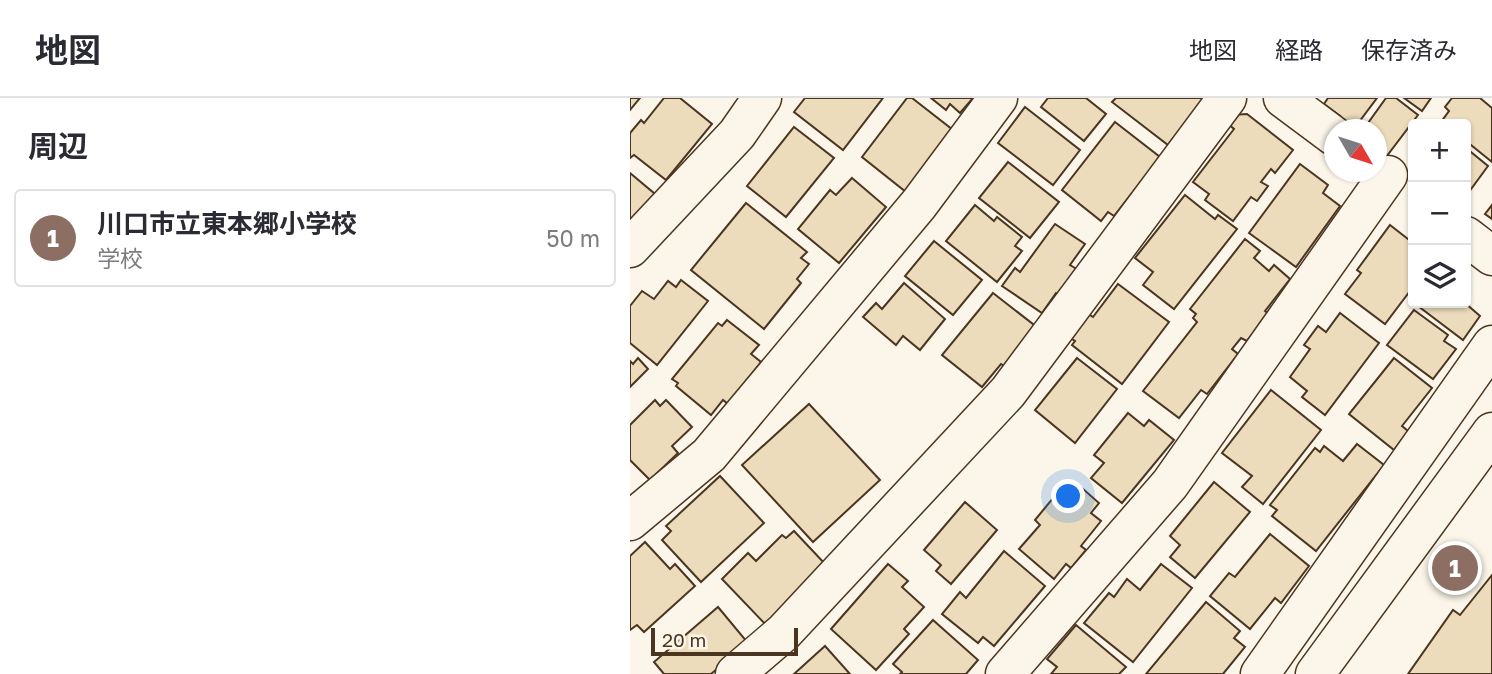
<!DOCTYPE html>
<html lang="ja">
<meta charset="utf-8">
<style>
:root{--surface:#fff;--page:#f2f2f3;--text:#2b2b33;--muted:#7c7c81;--line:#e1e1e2;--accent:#b45309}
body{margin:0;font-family:"Golos Text","Noto Sans JP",sans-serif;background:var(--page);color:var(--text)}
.controls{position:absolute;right:21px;top:21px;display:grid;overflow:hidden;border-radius:7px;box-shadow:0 2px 5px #0004}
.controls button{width:63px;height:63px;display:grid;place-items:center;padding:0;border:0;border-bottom:2px solid var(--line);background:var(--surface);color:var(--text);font:35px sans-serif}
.compass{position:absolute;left:694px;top:21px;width:63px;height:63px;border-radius:50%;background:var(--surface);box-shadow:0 2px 5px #0004;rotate:129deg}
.scale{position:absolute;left:21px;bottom:18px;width:147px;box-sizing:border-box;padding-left:7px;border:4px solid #4a3520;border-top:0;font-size:19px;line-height:24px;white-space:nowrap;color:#4a3520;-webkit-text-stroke:5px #fbf6e9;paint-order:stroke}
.you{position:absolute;left:439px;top:399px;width:24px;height:24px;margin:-18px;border:5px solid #fff;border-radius:50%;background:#1a73e8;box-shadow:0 0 0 10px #1a73e833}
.badge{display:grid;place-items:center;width:46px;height:46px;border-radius:50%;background:var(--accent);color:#fff;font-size:23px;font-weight:700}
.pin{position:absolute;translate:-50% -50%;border:4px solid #fff;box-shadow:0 2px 7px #0006}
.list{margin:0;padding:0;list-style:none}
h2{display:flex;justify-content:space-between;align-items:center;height:91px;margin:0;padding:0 28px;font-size:30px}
h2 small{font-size:23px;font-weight:400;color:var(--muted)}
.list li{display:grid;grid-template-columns:46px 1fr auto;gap:21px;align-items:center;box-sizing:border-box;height:98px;margin:0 14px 14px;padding:0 14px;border:2px solid var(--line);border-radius:7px}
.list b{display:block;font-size:26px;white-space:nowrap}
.list p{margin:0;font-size:23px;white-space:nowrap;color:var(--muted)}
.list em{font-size:23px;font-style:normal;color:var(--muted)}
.icon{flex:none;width:38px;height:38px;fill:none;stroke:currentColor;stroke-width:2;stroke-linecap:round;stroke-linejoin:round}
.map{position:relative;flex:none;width:862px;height:576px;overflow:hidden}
header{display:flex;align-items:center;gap:42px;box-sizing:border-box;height:98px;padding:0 35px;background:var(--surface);border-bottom:2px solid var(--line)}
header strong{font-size:33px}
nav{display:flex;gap:38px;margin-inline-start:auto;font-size:24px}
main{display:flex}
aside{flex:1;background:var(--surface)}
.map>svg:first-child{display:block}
</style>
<header>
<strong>地図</strong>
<nav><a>地図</a><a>経路</a><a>保存済み</a></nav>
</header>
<main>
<aside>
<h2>周辺<small></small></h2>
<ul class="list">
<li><span class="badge" style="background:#8d6e63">1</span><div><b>川口市立東本郷小学校</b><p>学校</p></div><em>50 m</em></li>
</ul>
</aside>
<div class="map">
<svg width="862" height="576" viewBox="0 0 862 576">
<rect width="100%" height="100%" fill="#fbf6e9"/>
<g fill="#ecdcbc" stroke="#4a3520" stroke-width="2">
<path d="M0,0H10L0,12Z"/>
<path d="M34,0H50L82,26L36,82L4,57L0,60V35L11,22L14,25Z"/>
<path d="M175,0H253L213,52L164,14Z"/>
<path d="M277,0H282L323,32L276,94L232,59Z"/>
<path d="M301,0H343L330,15L320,6L316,12Z"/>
<path d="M418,0H456L476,16L454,43L411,9Z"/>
<path d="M486,0H574L538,47L482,4Z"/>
<path d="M698,0H747L723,32H712L704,25L710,18L694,6Z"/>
<path d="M756,0H766L788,17L753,63L746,57V32H733Z"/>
<path d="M774,0H801L792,13Z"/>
<path d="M822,0H850L862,10V64L836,43V26L811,24L819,13L815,9Z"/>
<path d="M395,9L450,52L423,87L368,45Z"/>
<path d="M617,16L663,52L645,75L641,71L631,84L638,88L627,103L621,99L603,123L575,102L579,96L563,84L604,31L596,24L602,17Z"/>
<path d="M485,24L530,59L484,118L478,114L471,123L432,92Z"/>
<path d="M164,29L204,60L156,119L117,88Z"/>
<path d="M836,50L858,68L836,98Z"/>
<path d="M378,64L429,104L400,140L349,100Z"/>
<path d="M670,66L698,87L693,95L710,108L666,169L619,135Z"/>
<path d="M0,75L25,96L0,126Z"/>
<path d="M222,80L256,109L209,165L168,131L200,92L206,97Z"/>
<path d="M555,97L585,121L588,117L607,131L544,211L513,187L523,174L505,160Z"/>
<path d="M116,105L177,154L171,160L179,166L167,181L171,185L134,231L61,172Z"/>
<path d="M345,107L364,123L367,119L392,139L385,148L392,153L367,184L316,143Z"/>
<path d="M862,107V121L855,116Z"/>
<path d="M425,126L455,146L440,167L450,173L432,199L426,195L412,215L372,188L385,170L390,174Z"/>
<path d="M760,127L783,145V189L755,226L715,196L731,175L727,172Z"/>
<path d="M615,141L630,153L624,160L639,173L644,167L660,181L635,213L639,216L617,243L611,240L602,251L608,256L577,296L571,292L549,320L513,293L567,224L563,220L566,216L560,211Z"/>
<path d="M304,143L352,182L323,217L275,178Z"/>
<path d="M51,182L78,203L27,267L0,245V208L12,193L24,201L38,183L46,189Z"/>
<path d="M274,185L315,221L290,252L273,238L266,247L233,219L246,205L252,211Z"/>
<path d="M488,186L539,224L492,286L442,247L445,243L439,239L457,215L463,219Z"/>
<path d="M363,195L408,230L377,270L371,266L352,289L312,257Z"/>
<path d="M784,205H835L850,218L833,242Z"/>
<path d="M784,212L818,237L814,243L826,251L803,281L757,247Z"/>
<path d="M710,215L749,245L695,317L672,299L677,293L660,279L680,251L674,247L688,228L696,234Z"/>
<path d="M97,222L129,247L121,256L131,264L98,306L93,302L81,317L46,288L48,285L42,281L88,225L92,228Z"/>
<path d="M8,260L18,271L0,289V263L3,266Z"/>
<path d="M447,260L487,291L445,345L405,312Z"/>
<path d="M764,260L802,290L772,328L778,333L764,352L719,316Z"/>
<path d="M641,292L691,332L633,406L612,389L622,378L592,355Z"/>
<path d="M25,302L30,308L36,302L62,329L42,348L48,355L20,382L0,362V327Z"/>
<path d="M179,306L250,382L183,444L112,367Z"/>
<path d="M498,315L514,328L519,322L544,342L492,405L461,380L474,365L464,357Z"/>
<path d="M727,346L754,367L686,453L642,418L647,412L640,407L685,350L690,354L694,348L713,363Z"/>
<path d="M90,378L134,425L71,484L32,442L41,433L36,428Z"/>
<path d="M584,384L620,414L565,480L540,459L550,447L540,438Z"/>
<path d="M433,388L439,392L442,388L449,393L452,390L469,405L461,415L471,423L451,448L456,452L441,470L436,466L424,481L389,451L410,427L405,422Z"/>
<path d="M335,404L367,432L321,486L306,473L311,467L294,452Z"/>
<path d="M164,433L197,468L136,527L92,481L118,455L126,463L152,437L156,440Z"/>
<path d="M640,436L679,468L651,505L645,500L620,531L580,498L599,475L605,479Z"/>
<path d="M15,444L40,471L45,466L65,488L14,534L7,527L0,532V458Z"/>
<path d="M374,453L415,488L364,548L353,539L348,545L312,516L330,494L336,500Z"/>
<path d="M258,466L278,483L272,489L294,509L274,531L279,536L246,572L201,531Z"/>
<path d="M531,466L562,490L503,564L454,525L479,495L484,499L497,481L510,492Z"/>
<path d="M862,477V576H778L823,512L830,517Z"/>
<path d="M576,504L610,533L604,540L615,549L593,576H516Z"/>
<path d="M88,509L118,545L81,576H34L24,564Z"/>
<path d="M303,522L348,562L336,576H270L272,574L263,566Z"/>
<path d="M446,527L496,569L489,576H421L427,569L417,561Z"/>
<path d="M195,548L220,576H164Z"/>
</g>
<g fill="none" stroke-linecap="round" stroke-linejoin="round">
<g stroke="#4a3520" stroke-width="41">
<g id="minor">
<path d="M653,0L704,38"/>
<path d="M836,138L862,158"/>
<path d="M0,150L107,36L132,0"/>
<path d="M0,423L79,357L289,106L368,0"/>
<path d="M105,576L154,534L378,294L597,0"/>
<path d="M375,576L540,386L758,77"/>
<path d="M630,576L862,247"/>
<path d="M685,576L862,334"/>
</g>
</g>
<use href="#minor" stroke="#fbf6e9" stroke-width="38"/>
</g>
</svg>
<div class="controls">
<button>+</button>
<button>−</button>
<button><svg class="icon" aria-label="layers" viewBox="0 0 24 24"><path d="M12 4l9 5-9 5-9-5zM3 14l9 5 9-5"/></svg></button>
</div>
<svg class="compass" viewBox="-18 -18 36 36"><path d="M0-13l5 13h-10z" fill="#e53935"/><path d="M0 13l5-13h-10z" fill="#7c7c81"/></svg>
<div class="scale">20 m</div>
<div class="you"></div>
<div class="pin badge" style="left:825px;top:470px;background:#8d6e63">1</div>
</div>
</main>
